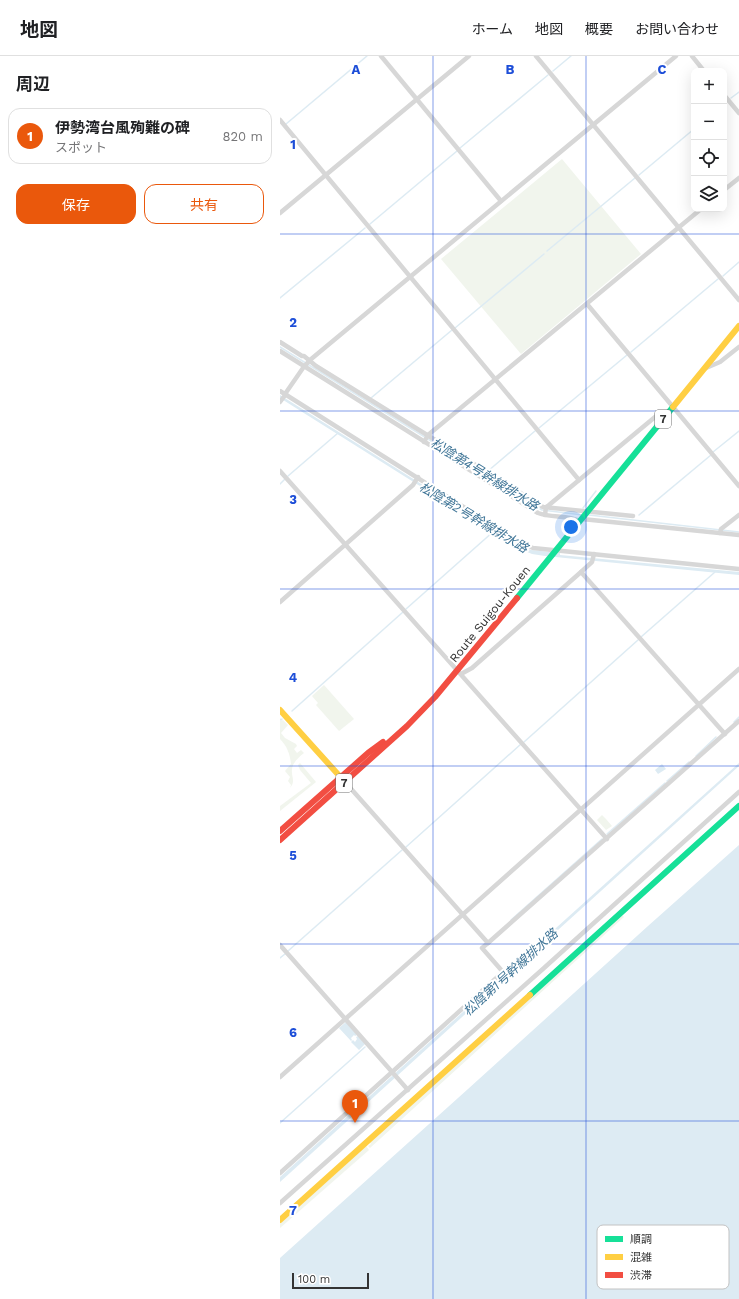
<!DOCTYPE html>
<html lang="ja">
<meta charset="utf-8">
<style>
:root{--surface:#fff;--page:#f6f6f6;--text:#202124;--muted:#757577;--line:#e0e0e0;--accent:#ea580c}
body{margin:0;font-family:"Work Sans","Noto Sans JP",sans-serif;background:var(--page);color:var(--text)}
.controls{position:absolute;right:12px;top:12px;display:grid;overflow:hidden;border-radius:8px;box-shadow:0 4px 16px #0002}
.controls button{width:36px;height:36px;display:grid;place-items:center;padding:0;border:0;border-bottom:1px solid var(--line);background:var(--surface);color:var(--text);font:20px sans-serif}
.scale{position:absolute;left:12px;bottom:10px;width:77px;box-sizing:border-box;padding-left:4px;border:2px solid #333;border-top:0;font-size:11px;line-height:14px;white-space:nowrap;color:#333;-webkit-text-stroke:3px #fff;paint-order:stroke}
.you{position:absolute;left:291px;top:471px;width:14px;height:14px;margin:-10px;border:3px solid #fff;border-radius:50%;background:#1a73e8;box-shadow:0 0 0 6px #1a73e833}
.badge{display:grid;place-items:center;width:26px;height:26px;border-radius:50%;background:var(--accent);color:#fff;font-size:13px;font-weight:700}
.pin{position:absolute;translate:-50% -33px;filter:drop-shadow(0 1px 2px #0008)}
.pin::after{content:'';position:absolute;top:21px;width:14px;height:12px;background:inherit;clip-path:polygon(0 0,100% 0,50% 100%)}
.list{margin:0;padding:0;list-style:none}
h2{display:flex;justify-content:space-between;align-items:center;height:52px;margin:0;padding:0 16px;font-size:17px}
h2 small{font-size:13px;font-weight:400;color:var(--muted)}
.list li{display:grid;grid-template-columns:26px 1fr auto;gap:12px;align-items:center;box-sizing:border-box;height:56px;margin:0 8px 8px;padding:0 8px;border:1px solid var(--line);border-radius:12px}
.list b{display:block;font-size:15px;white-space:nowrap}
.list p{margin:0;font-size:13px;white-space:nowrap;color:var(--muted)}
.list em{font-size:13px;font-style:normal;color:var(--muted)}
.actions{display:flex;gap:8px;padding:12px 16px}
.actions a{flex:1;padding:9px 0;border:1px solid var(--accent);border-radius:12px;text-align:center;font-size:14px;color:var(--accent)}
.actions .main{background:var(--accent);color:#fff}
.icon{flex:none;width:22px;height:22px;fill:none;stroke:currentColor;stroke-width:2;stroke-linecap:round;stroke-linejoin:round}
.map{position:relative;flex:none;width:459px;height:1243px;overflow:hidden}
header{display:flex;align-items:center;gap:24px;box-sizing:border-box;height:56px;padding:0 20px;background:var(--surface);border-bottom:1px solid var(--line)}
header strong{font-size:19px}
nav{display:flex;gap:22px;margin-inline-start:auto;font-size:14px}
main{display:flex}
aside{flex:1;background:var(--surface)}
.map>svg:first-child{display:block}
</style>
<header>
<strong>地図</strong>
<nav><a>ホーム</a><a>地図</a><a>概要</a><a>お問い合わせ</a></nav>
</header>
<main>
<aside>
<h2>周辺<small></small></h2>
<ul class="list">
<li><span class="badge">1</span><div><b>伊勢湾台風殉難の碑</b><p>スポット</p></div><em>820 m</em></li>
</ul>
<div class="actions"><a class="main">保存</a><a>共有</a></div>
</aside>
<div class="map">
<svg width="459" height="1243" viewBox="0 0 459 1243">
<rect width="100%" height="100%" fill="#fff"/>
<g fill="#f1f5ed">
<path d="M282,103L361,198L241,298L161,203Z"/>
<path d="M44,629L74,663L59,675L36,649L38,647L32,640Z"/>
<path d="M0,664L1,665L3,664L8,669L1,677L5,682L16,688L17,690L14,693L17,697L21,694L24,697C19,701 13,706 12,713C11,721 16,725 10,732L11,729L8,725L10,721L5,715L11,708C10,698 7,690 0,683Z"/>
<path d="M20,707L36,726L0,755V750L31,727L20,714L18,709Z"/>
<path d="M322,759L326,763L332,770L326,774L317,764Z"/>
<path d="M342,859L344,861L90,1092L88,1090L91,1088L90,1087Z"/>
<path d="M86,1090L89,1094L0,1172V1168Z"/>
</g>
<g fill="#ddebf3">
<path d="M0,339L235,487L251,494L280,497V499L459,516V519L265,500L252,498L240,493L0,342Z"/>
<path d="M459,707V710L0,1126V1121Z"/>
<path d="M382,708L386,713L378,718L375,714Z"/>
<path d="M459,789V1243H0V1202L188,1033L368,870Z"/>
<path d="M66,966L77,979L75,980L74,979L71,982L72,984L71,985L59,972Z"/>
<path d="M78,980L85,988L79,994L71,986L73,984L75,986L77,983L76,981Z"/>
</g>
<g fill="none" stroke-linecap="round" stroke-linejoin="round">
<g stroke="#ddebf3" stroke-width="1.5">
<path d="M273,15L291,0"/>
<path d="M451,42L459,36"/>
<path d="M444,48L446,46"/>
<path d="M6,68L87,0"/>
<path d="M180,92L268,19"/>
<path d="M359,119L414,73"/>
<path d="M90,168L177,95"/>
<path d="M267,195L355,122"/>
<path d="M443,220L459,206"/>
<path d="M0,242L85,172"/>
<path d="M175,272L264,198"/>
<path d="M0,291L262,454L303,459"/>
<path d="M351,296L438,223"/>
<path d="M91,342L172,274"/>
<path d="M259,372L347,299"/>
<path d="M433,396L459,375"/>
<path d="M208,415L255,375"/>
<path d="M8,420L58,377"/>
<path d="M0,428L5,423"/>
<path d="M303,452L316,435"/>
<path d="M309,459L459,476"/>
<path d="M359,459L431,399"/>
<path d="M126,553L214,475"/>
<path d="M361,581L435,516"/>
<path d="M12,655L123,556"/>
<path d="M0,663L1,664L2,663"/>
<path d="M454,666L459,661"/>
<path d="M244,686L358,584"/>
<path d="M416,700L436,681"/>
<path d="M387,725L409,706"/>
<path d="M327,778L385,727"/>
<path d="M126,791L241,688"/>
<path d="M231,864L322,783"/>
<path d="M8,895L122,794"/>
<path d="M0,902L5,898"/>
<path d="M0,1067L85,991"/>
</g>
<g stroke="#d7d7d7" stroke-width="4.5">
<path d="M101,0L221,145"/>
<path d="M256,0L459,244"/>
<path d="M412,0L424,15"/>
<path d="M444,39L459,57"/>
<path d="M0,64L299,424"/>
<path d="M444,134L459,122"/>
<path d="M0,157L189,0"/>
<path d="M307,248L459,430"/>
<path d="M0,286L22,300H24L36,310L263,451L353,460"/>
<path d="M0,295L258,457C272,462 287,459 300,465"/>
<path d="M426,312L440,306L459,291"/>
<path d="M0,335L239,486L253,492L459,513"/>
<path d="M5,338L23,312L30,304L396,0"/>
<path d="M0,346L6,338"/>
<path d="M144,386L148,379L421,153"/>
<path d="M0,415L327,783"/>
<path d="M265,459L266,451L269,449L375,361L382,357L386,359"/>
<path d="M302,463L459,479"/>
<path d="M440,477L441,473L459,459"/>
<path d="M301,516L445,678"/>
<path d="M0,546L133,429L138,421"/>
<path d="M181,618L192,612L301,516L312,506L314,498"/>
<path d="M65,726L208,887L459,665"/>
<path d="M0,889L128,1034"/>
<path d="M0,1021L459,613"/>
<path d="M0,1117L223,916L202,892L208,887"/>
<path d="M0,1147L264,912L459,736"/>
</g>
<g stroke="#16e098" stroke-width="6">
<path d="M237,542L393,351"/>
<path d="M250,939L459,750"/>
</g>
<g stroke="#ffcf43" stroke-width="6">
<path d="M393,351L459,270"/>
<path d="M0,654L64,725"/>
<path d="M0,1164L250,939"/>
</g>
<g stroke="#f24e42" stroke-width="6">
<path d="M0,775L88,697L103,686"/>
<path d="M0,784L127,670L155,641L237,542"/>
</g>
</g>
<path fill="none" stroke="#1d4ed8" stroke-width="1" stroke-opacity="0.55" d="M153,0V1243M306,0V1243M0,178H459M0,355H459M0,533H459M0,710H459M0,888H459M0,1065H459"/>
<g text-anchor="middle" stroke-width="4" stroke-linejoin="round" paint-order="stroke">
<g fill="#fff" stroke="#707070" stroke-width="1">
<rect x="375" y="354" width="16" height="18" rx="3"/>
<rect x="56" y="718" width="16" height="18" rx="3"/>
</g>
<g font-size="11" font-weight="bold" fill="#333">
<text x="383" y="367">7</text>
<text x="64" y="731">7</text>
</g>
<g font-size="12" fill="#333" stroke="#fff">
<text transform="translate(210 558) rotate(-51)" y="4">Route Suigou-Kouen</text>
</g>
<g font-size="13" font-style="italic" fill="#3f7597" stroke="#fff">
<text transform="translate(205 418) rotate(32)" y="5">松陰第4号幹線排水路</text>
<text transform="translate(194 461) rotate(31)" y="5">松陰第2号幹線排水路</text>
<text transform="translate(230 916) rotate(-42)" y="5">松陰第1号幹線排水路</text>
</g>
</g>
<rect x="317" y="1169" width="132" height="64" rx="6" fill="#fff" stroke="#c2c2c2" stroke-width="1"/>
<rect x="325" y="1180" width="18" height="6" fill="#16e098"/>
<rect x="325" y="1198" width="18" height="6" fill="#ffcf43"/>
<rect x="325" y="1216" width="18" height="6" fill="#f24e42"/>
<g font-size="11" fill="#333">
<text x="350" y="1187">順調</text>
<text x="350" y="1205">混雑</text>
<text x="350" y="1223">渋滞</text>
</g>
<g font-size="13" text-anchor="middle" font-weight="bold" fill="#1d4ed8" stroke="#fff" stroke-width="4" stroke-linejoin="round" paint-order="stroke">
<text x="76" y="18">A</text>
<text x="230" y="18">B</text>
<text x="382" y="18">C</text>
<text x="13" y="93">1</text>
<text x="13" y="271">2</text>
<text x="13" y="448">3</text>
<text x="13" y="626">4</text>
<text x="13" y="804">5</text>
<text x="13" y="981">6</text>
<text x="13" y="1159">7</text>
</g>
</svg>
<div class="controls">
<button>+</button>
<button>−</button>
<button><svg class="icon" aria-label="locate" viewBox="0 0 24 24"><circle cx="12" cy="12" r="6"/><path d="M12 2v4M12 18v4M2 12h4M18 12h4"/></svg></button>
<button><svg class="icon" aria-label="layers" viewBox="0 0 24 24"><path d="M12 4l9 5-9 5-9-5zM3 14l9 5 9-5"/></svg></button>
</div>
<div class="scale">100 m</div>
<div class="you"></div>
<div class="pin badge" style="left:75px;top:1067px">1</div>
</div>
</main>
